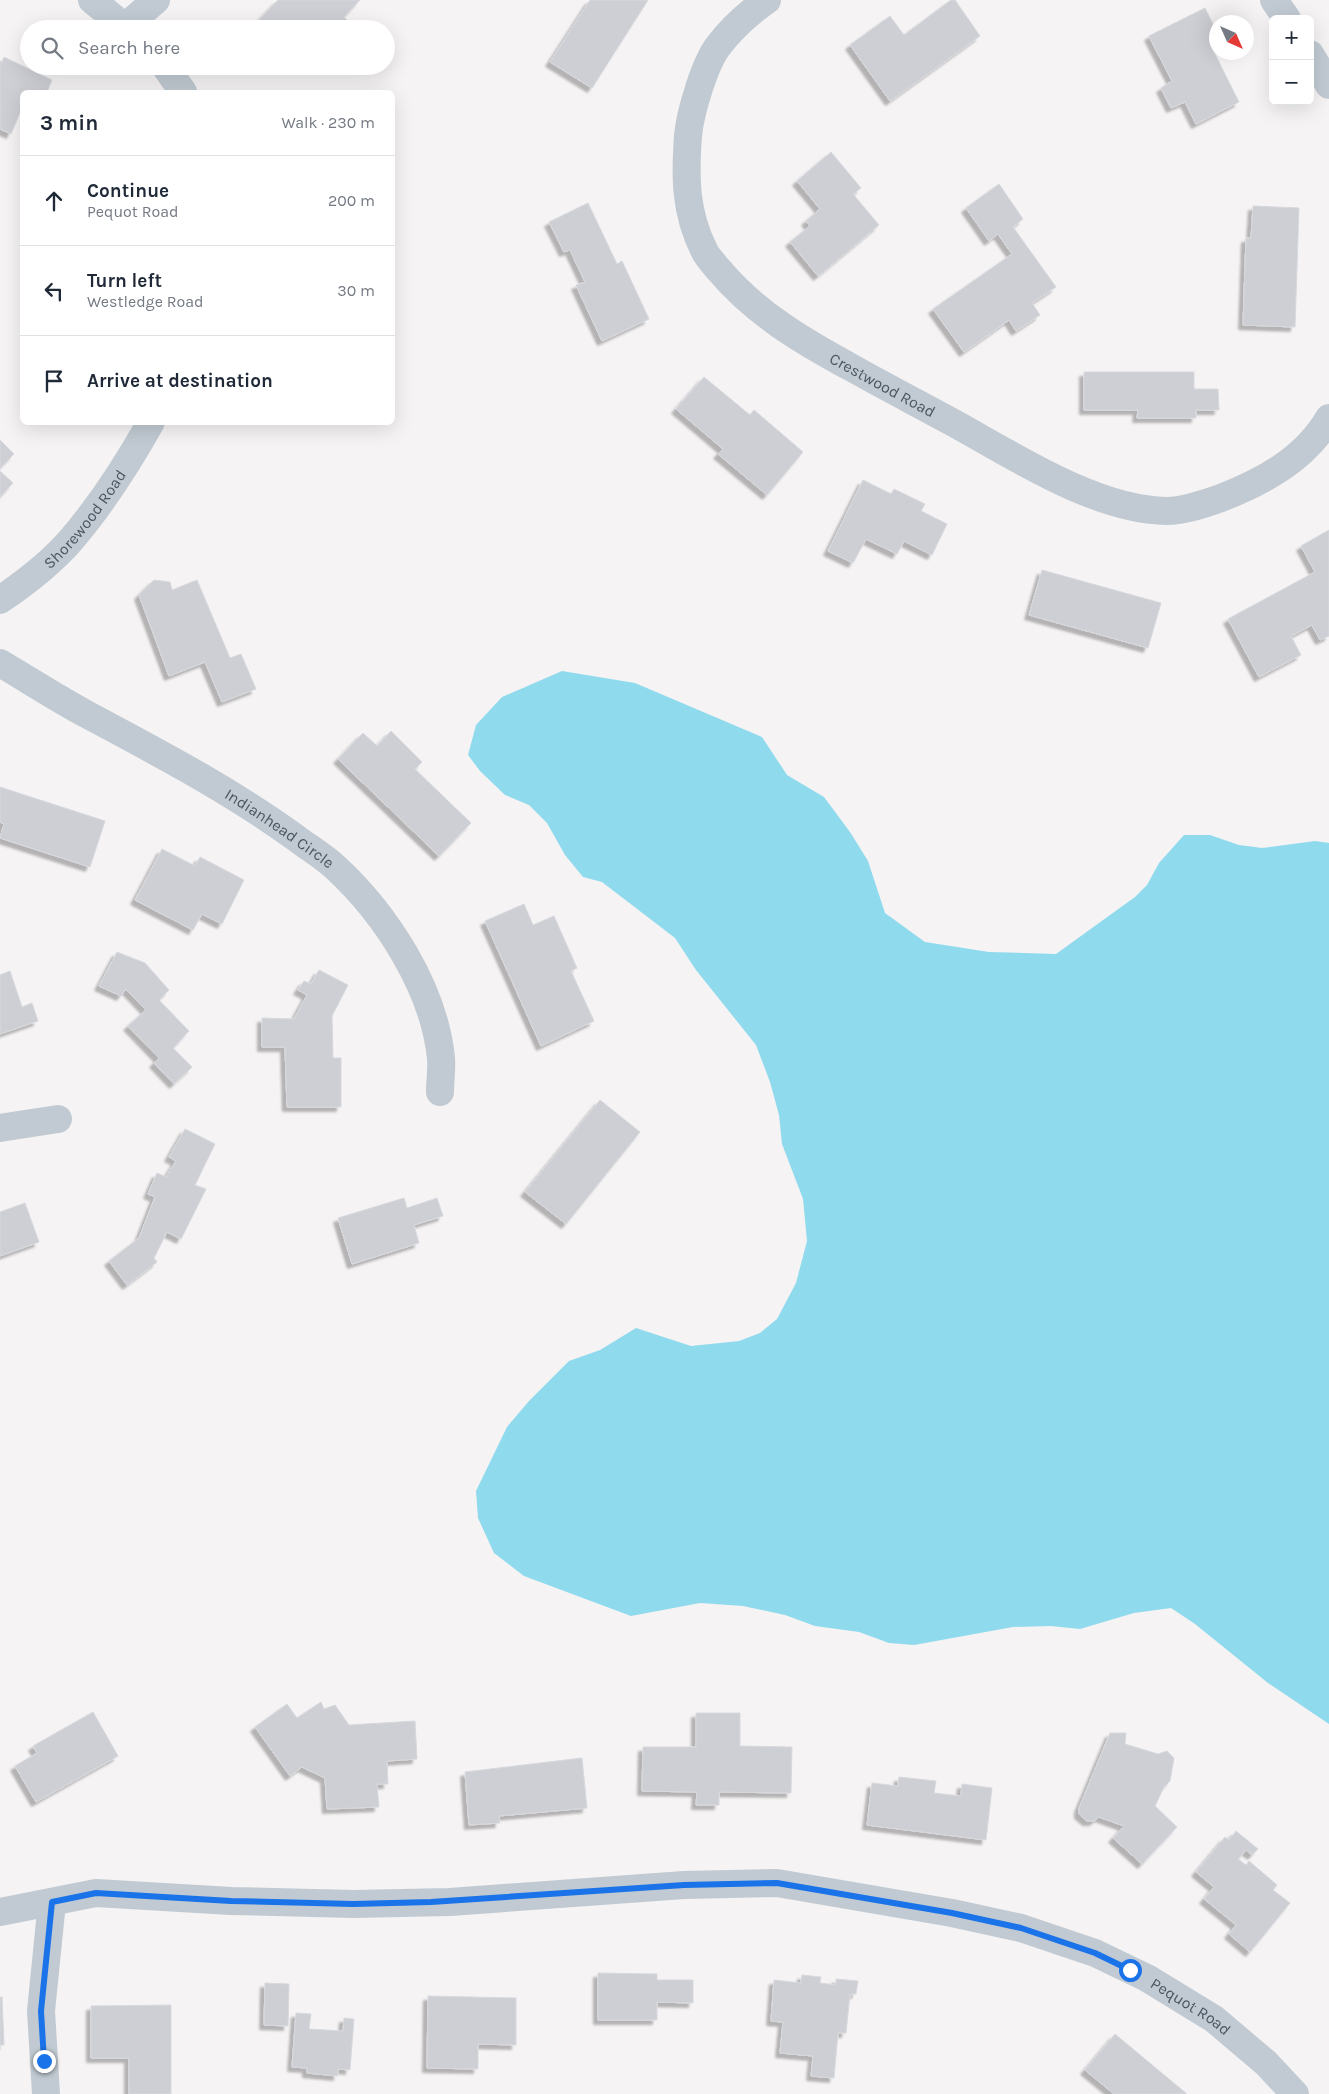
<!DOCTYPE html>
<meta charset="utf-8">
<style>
:root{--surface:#fff;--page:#f6f6f7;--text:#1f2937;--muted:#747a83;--line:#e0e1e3}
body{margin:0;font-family:Karla,sans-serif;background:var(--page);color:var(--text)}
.controls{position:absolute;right:15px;top:15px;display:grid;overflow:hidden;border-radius:8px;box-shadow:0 5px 20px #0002}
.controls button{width:45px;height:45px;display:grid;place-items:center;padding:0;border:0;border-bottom:1px solid var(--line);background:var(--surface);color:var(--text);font:25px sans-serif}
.compass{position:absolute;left:1209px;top:15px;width:45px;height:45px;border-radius:50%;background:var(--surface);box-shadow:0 5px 20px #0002;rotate:135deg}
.stop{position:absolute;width:15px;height:15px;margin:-11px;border:4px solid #1a73e8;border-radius:50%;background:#fff}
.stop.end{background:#1a73e8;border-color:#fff;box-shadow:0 1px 5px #0008}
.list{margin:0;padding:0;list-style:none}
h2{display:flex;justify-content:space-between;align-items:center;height:65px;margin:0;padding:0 20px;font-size:21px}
h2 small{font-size:16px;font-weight:400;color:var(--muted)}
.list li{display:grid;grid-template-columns:32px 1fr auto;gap:15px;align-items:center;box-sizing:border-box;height:90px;padding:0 20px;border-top:1px solid var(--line)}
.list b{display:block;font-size:19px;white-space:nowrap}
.list p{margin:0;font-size:16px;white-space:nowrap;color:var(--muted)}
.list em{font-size:16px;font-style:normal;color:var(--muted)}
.icon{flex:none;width:28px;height:28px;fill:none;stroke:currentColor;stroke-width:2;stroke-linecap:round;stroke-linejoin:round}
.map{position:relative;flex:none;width:1329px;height:2094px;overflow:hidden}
.search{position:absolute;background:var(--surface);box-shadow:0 5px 20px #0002;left:20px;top:20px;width:375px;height:55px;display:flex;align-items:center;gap:12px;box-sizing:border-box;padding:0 18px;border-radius:28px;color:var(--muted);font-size:19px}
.panel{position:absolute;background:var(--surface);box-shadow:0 5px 20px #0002;left:20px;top:90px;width:375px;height:335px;border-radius:8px}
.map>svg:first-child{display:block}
</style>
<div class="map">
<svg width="1329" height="2094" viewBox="0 0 1329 2094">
<defs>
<filter id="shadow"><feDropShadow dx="-4.5" dy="4.5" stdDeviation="1" flood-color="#0004"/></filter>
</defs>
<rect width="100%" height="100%" fill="#f5f3f3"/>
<path fill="#90daee" d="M562,671L635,683L762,737L787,775L824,797L850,832L868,861L885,913L925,942L989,952L1056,954L1135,897L1147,885L1159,863L1184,835H1210L1239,845L1262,848L1315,841L1329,843V1724L1268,1683L1195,1624L1171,1608L1134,1613L1080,1629L1051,1626L1013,1627L914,1645L889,1643L859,1632L815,1626L785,1615L743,1606L700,1603L631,1616L524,1576L494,1553L478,1518L476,1491L507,1427L529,1401L569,1361L600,1350L636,1328L691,1346L739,1341L760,1333L777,1319L796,1283L807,1241L803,1199L782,1144L779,1115L770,1082L756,1045L696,970L675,938L602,882L583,877L565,855L547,823L529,805L505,795L480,771L468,755L476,725L502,697Z"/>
<g fill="#cdcfd5" stroke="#d7d9de" filter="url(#shadow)">
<path d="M278,0H360L344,17L353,26L350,29H266L258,21Z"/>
<path d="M590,0H648L592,88L550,62Z"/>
<path d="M951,0H955L980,36L890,101L850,45L890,16L904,35Z"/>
<path d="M1205,8L1216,30V38L1209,42L1239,102L1196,124L1185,102L1171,108L1161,88L1172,81L1149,36Z"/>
<path d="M4,57L52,80L47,92H22V108L11,134L0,129V66Z"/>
<path d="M831,152L861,188L853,194L879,225L818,276L790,242L810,226L806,221L820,209L797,181Z"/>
<path d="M999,184L1023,219L1013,227L1056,287L1032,303L1040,315L1016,331L1009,320L964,352L933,309L1012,254L998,234L989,241L966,208Z"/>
<path d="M588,203L617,264L622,261L649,319L602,341L576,285L585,282L570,250L564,252L549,222Z"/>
<path d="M1253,206L1299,208L1295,327L1243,325L1246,238H1251Z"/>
<path d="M1084,372H1194V389H1218L1219,410H1196V418H1137L1138,410H1084Z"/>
<path d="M704,377L750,415L754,410L803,452L767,495L718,454L723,449L676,409Z"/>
<path d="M0,440L14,454L0,468Z"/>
<path d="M0,471L13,483L0,497Z"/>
<path d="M863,480L891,494L894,489L925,504L921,511L947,524L932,555L904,541L897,554L866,539L853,563L828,551Z"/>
<path d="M1329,530V636L1320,640L1312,625L1291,636L1301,655L1259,677L1228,619L1315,572L1301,546Z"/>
<path d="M1042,570L1161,603L1148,648L1029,615Z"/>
<path d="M154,580L170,582L172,590L197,580L230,658L241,654L256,689L222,702L205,662L169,676L139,595Z"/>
<path d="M391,731L422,762L415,769L471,823L439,856L338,759L363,733L377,746Z"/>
<path d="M0,787L105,821L90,867L0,838L4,824L0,822Z"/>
<path d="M162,849L195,866L200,857L244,880L222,924L202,914L193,930L135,900Z"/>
<path d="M524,904L533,925L554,916L577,968L571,971L594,1021L541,1046L485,921Z"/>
<path d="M117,952L145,963L169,990L159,1000L189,1031L173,1048L192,1067L174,1084L154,1063L159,1058L128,1026L146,1010L126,989L121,996L99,986Z"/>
<path d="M319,970L348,985L332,1016L333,1058H341V1107H287L285,1047H262V1018L294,1019L307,995L298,990L304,981L311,984Z"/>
<path d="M10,971L22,1007L32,1003L38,1021L0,1034V975Z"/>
<path d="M600,1100L640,1132L566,1224L525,1192Z"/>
<path d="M185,1129L215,1144L195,1185L206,1189L181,1239L167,1232L154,1258L157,1262L127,1285L109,1261L139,1238L155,1197L148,1194L157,1173L166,1177L176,1161L169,1157Z"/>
<path d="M404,1198L407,1208L437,1198L443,1216L414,1225L419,1243L352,1264L338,1218Z"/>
<path d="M25,1203L39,1242L0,1256V1212Z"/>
<path d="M321,1702L324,1709L335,1705L349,1725L415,1721L417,1759L387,1761L388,1784H377L379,1807L327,1809L325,1778L302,1767L290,1776L255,1727L287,1704L297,1718Z"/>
<path d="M93,1712L118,1756L36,1802L15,1766L37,1753L33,1746Z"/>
<path d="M696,1713H740V1746L792,1747L791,1793L719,1792V1805H696L697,1792L642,1791L643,1747H696Z"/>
<path d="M1110,1733H1126L1125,1744L1158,1754L1167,1751L1174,1758L1170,1781L1164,1787L1155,1806L1177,1827L1142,1864L1113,1838L1124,1826L1099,1817L1094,1821H1087L1079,1814V1808Z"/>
<path d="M582,1758L587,1808L499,1816L500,1823L469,1825L465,1772Z"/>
<path d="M899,1777L936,1781L934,1793L961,1796L962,1784L992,1788L986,1840L867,1825L872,1783L898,1786Z"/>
<path d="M1236,1831L1258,1849L1252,1855L1246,1850L1238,1859L1246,1865L1249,1861L1277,1885L1273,1890L1290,1903L1250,1952L1229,1934L1236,1925L1204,1899L1214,1887L1196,1872L1225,1837L1229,1840Z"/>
<path d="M598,1973L657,1974V1980H693V2003L657,2002V2020H598Z"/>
<path d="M802,1975L821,1977L820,1983L836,1985V1979L858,1981L856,1994H850L846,2033H838L834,2078L811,2076L813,2056L780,2053L783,2022L771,2021L774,1980L801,1983Z"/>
<path d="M265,1983L289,1984L288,2026L264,2025Z"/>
<path d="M428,1996L516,1998V2045L478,2044V2069L427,2068Z"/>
<path d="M0,1997H2L4,2045H0Z"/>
<path d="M171,2005V2094H129V2058H91V2006Z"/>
<path d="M296,2013L311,2014L309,2029L343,2031L344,2018L354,2019L350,2070L338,2069V2076L307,2073V2068L292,2067Z"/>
<path d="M1115,2034L1187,2094H1114L1085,2070Z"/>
</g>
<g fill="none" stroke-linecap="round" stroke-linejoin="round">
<g stroke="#c1cad2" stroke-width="28">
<path d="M92,0L127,29"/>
<path id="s1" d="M767,0C750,12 732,28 719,45C705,62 690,113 688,136C685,177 685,212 704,250C707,257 714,264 719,270C756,314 804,342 854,369C886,387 919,404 952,422C1014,456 1095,510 1167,511C1184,511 1204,504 1221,498C1264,481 1305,459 1329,418"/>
<path d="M1274,0L1287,19"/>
<path d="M125,27L156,0"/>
<path d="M1310,54L1329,85"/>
<path d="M165,66L183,92"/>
<path id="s2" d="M0,600C25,583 51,563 71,540C101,505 128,463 151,422"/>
<path id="s3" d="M0,663C29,680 58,699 88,715C159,753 230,790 296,838C309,848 323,856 335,867C386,914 434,988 441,1058C442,1069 440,1081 440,1092"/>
<path d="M0,1128L58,1119"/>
<path id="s4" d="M0,1912L96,1893L231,1901L353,1904L450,1902L684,1885L777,1883L952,1913L1021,1928L1095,1953L1147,1978L1214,2019L1266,2063L1295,2094"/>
<path d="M46,2094L41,2011L52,1902"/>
</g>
</g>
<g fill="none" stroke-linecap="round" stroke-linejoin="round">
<path stroke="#1a73e8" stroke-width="6" d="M44,2061L41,2011L52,1902L96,1893L231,1901L353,1904L431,1902L684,1885L777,1883L952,1913L1021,1928L1095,1953L1130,1970"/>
</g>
<g text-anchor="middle" stroke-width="5" stroke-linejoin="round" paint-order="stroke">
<g font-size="16" fill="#4a5661" stroke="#fff">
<text dy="6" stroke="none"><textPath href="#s1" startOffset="506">Crestwood Road</textPath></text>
<text dy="6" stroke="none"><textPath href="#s2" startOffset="118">Shorewood Road</textPath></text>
<text dy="6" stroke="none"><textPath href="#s3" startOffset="325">Indianhead Circle</textPath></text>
<text dy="6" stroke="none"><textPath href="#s4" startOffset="1216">Pequot Road</textPath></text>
</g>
</g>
</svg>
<div class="controls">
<button>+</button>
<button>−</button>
</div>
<svg class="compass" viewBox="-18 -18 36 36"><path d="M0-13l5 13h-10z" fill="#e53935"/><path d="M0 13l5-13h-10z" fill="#747a83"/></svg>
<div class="stop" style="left:1130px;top:1970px"></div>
<div class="stop end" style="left:44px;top:2061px"></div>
<div class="search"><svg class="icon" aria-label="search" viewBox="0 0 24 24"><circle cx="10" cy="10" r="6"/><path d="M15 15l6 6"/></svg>Search here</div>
<section class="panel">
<h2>3 min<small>Walk · 230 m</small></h2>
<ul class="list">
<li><svg class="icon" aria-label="ahead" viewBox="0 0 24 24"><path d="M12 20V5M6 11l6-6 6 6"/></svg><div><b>Continue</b><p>Pequot Road</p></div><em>200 m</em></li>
<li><svg class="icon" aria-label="left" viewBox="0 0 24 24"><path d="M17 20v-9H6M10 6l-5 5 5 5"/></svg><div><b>Turn left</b><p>Westledge Road</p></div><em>30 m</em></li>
<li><svg class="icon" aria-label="arrive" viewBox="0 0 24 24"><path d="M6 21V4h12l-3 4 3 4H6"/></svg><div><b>Arrive at destination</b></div></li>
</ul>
</section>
</div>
